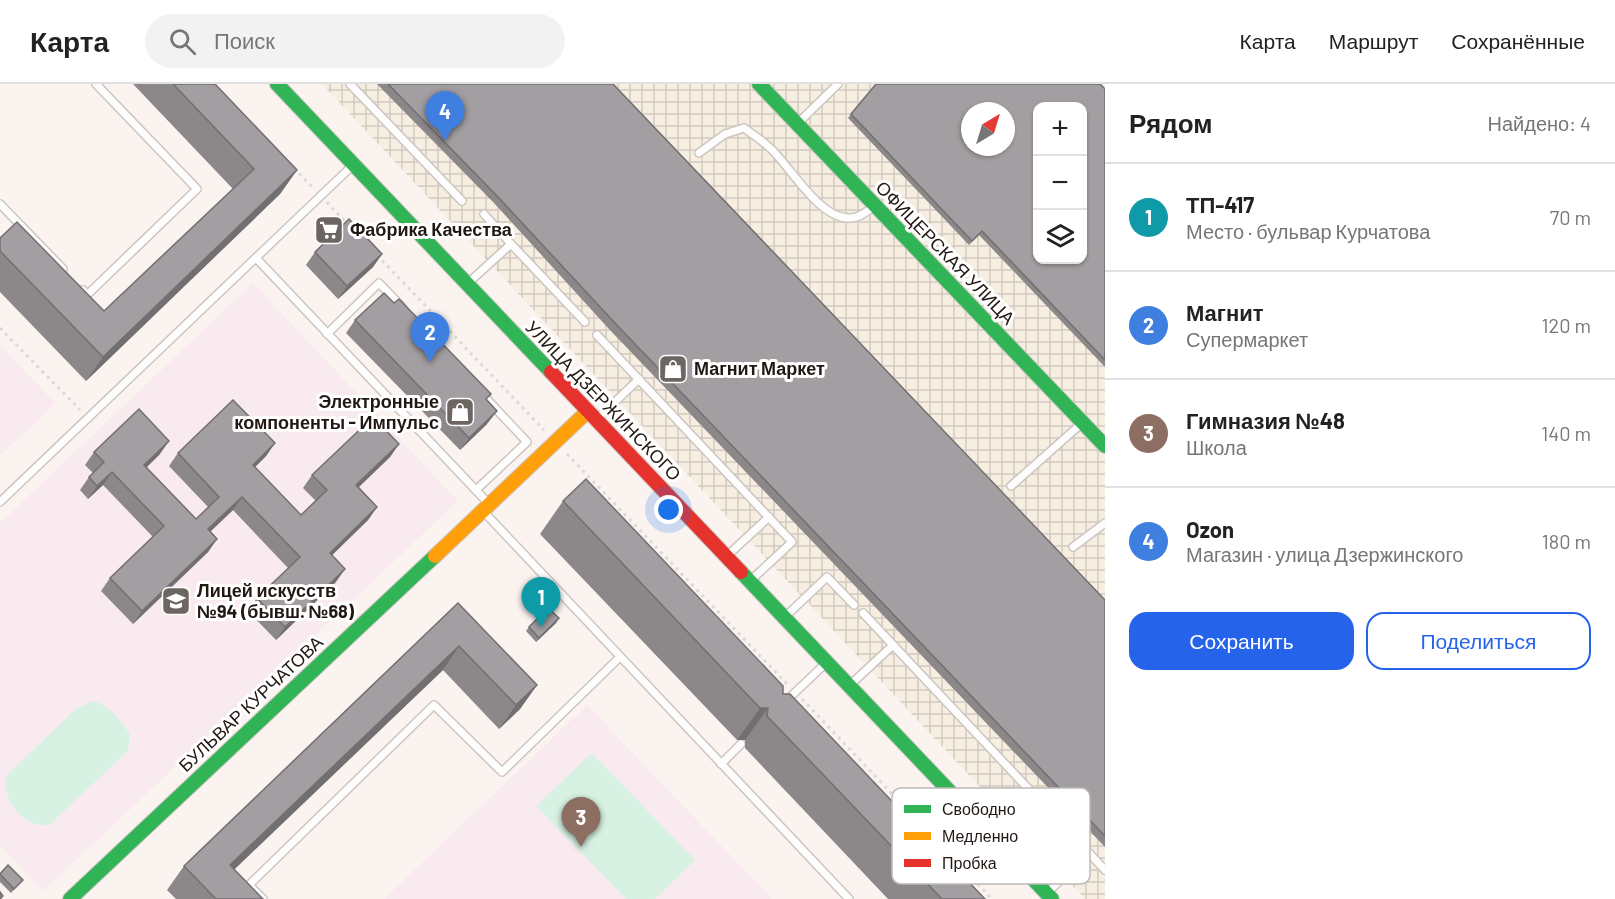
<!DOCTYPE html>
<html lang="ru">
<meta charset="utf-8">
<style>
:root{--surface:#fff;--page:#f2f2f2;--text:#222;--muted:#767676;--line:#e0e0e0;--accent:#2563eb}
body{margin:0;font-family:Barlow,sans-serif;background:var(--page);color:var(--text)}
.controls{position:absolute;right:18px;top:18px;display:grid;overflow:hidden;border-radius:12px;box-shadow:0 2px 4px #0004}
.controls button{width:54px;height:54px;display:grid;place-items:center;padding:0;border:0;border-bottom:2px solid var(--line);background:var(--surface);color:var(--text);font:30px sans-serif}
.compass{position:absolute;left:961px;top:18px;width:54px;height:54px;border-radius:50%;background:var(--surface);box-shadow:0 2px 4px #0004;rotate:38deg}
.you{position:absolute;left:669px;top:426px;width:21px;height:21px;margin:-15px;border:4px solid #fff;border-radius:50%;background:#1a73e8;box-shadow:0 0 0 9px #1a73e833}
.badge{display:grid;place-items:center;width:39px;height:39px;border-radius:50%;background:var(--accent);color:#fff;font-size:20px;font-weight:700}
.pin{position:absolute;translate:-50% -50px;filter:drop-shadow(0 2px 3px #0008)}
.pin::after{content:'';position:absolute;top:32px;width:21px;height:18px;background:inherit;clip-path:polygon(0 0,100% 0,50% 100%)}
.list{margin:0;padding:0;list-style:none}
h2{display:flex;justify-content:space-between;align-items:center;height:78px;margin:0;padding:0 24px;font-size:26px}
h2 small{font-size:20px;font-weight:400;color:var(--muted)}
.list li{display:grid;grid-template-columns:39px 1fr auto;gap:18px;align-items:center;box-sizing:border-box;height:108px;padding:0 24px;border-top:2px solid var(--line)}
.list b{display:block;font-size:22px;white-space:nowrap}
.list p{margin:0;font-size:20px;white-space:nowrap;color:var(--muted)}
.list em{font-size:20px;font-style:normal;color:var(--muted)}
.actions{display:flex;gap:12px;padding:18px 24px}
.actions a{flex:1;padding:14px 0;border:2px solid var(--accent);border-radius:18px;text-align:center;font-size:21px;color:var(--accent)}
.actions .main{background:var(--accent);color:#fff}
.icon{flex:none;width:33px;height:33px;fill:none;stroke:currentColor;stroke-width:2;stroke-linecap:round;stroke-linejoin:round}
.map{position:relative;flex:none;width:1105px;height:815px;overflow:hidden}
header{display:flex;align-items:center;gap:36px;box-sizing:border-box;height:84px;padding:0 30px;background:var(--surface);border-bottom:2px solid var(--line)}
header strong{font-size:28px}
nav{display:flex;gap:33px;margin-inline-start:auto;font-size:21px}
.search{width:420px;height:54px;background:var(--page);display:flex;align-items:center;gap:15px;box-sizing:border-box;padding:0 21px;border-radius:33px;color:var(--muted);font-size:22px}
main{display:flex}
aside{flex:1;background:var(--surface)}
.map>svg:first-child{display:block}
</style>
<header>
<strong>Карта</strong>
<div class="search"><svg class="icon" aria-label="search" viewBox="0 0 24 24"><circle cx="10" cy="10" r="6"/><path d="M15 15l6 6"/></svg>Поиск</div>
<nav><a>Карта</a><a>Маршрут</a><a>Сохранённые</a></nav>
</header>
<main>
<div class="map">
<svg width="1105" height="815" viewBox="0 0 1105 815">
<defs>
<pattern id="industrial-grid" width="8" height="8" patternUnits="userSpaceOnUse" patternTransform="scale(1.5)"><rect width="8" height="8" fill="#f6eee1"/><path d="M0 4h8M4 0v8" fill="none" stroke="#d3cbc0"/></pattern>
</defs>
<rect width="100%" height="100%" fill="#faf3f0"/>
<path fill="url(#industrial-grid)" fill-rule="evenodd" d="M322,0H1105V815H1085ZM1038,22H1082V176H1038ZM970,27H1006V63H970Z"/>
<g fill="#f9eaf0">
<path d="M253,199L458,417L43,807L0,762V439Z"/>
<path d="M0,261L55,319L0,372Z"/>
<path d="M587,621L772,815H384L494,710Z"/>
</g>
<g fill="#d7f2e2">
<path d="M94,617C110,622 122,638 130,651L128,667L50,740C25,748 0,714 7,691L77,624Z"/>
<path d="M592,669L695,776L655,815H626L536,722Z"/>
</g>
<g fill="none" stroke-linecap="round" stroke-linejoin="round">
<g stroke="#cdc5c1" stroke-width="10">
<g id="lane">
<path d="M350,0L462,117"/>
<path d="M797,40L838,0"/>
<path d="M699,69L725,50L744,44C752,50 762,56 770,64C790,82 818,133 848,134C858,135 866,128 873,123"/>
<path d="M0,120L63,185"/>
<path d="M484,130L511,160"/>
<path d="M256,174L489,420"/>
<path d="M467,200L511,160L585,238"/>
<path d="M83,206L87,211L197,105L96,0"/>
<path d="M327,250L379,199L402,223"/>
<path d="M597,251L792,458L750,497"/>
<path d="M597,335L639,295"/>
<path d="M1011,402L1081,340"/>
<path d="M476,406L527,358L482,310"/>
<path d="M0,418L352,82"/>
<path d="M484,428L849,815"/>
<path d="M1073,463L1105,439"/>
<path d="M728,471L769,433"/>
<path d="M863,529L893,561"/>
<path d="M786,532L827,493L854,521"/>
<path d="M849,602L893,561L1055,733"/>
<path d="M785,618L827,578"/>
<path d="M721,680L741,660"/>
<path d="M1032,790L1073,752L1081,760"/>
<path d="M1047,809L1089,769L1105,786"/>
<path d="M263,815L249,801L434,621L502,688L620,573"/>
</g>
</g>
<g stroke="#cdc5c1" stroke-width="16">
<g id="fast">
<path d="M277,0L551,288"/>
<path d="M759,0L1105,362"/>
<path d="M741,488L1052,815"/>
<path d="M70,815L435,472"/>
</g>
</g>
<g stroke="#cdc5c1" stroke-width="16">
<path id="slow" d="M435,472L588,327"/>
</g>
<g stroke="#cdc5c1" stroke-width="16">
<path id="jam" d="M551,288L741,488"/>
</g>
<g stroke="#dbdad8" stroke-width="3" stroke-dasharray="3 4.5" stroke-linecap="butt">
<path d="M294,84L314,105"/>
<path d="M327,118L347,140"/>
<path d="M377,171L544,346"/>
<path d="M0,244L80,326"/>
<path d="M567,370L789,602"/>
<path d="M802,615L992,815"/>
</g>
<use href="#lane" stroke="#fefdfd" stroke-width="7"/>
<use href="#fast" stroke="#30b455" stroke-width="14"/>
<use href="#slow" stroke="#ff9f0a" stroke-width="14"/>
<use href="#jam" stroke="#e5322d" stroke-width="14"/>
</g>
<g fill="#8c888a">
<path d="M133,0H215L297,86L280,110L86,297L0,208V154L104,227L233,105Z"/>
<path d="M377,0H613L1105,516V763L609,245L494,119Z"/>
<path d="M1105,5V283L979,151L969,161L848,34L851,30Z"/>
<path d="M315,168L382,170L373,183L338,215L306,181Z"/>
<path d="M355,236L487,317V340L460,366L346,249Z"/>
<path d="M275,359L266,372L255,383L301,431L316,417L303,404L312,391L399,360L390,373L359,403L377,423L368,436L332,471L336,498L276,556L248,527L257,514L288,484L233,426L210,448L217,455L208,468L133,540L101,507L110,494L153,453L103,401L88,415L80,406L89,393L93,389L85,381L94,368L160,370L146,384L196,435L208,423L169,382L178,369Z"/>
<path d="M563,417L783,610L985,815H888L745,664V656H737L540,450Z"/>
<path d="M458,519L537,601L520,625L499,645L443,586L234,785L263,815H176L167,806L184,782Z"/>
<path d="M556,539L536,558L526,547L529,543Z"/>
<path d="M0,789L23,796L11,809L0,798Z"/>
</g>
<g fill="#726f71">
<path d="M297,86L280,110L86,297L103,273Z"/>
<path d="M382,170L373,183L338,215L347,202Z"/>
<path d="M497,327L487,340L460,366L469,354Z"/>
<path d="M169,357L160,370L135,394L144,381Z"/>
<path d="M275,359L266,372L244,394L253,381Z"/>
<path d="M399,360L390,373L347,414L356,401Z"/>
<path d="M112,388L103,401L88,415L97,402Z"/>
<path d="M242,413L233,426L199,458L208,445Z"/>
<path d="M377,423L368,436L321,482L330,469Z"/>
<path d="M217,455L208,468L133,540L142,527Z"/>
<path d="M345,485L336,498L276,556L285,543Z"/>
<path d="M559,534L556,539L536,558L539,554Z"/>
<path d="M459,562L443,586L214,805L230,781Z"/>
<path d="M537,601L520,625L499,645L516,621Z"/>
<path d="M760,624H768L745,656H737Z"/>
</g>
<g fill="#a39ea1" stroke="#726f71" stroke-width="1.5" fill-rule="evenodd">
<path d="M173,0H215L297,86L103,273L0,167V154L17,138L104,227L254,85Z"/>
<path d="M388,0H613L1105,516V752L614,238L498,113Z"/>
<path d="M876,0H1100L1105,5V276L982,147L972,157L851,30ZM1038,22H1083V176H1038ZM970,27H1006V63H970Z"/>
<path d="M349,135L382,170L347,202L315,168Z"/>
<path d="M384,209L394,219L399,215L491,310L486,315L497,327L469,354L355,236Z"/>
<path d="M233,316L275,359L253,381L301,431L327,406L312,391L373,333L399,360L356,401L377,423L330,469L345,485L285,543L257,514L300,473L242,413L208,445L217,455L142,527L110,494L164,442L112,388L97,402L89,393L104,378L94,368L139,325L169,357L144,381L196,435L219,413L178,369Z"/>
<path d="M586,395L783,602V610H790L985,815H942L767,632L768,624H760L563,417Z"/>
<path d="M458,519L537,601L516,621L459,562L230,781L263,815H216L184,782Z"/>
<path d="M548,524L559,534L539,554L529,543Z"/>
<path d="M8,781L23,796L14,805L0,790Z"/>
<path d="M0,808L3,812L0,815Z"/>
</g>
<defs>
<g id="supermarket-square" transform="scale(1.5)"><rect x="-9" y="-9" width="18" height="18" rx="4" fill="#6d6561" stroke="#fff"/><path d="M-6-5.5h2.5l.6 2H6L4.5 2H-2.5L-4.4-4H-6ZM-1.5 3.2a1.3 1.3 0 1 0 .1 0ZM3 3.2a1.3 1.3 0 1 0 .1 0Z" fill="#fff"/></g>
<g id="shop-square" transform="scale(1.5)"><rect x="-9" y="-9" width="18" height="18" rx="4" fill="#6d6561" stroke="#fff"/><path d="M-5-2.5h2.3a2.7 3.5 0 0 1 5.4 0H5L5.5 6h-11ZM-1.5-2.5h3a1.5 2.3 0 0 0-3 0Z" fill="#fff"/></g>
<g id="school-square" transform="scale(1.5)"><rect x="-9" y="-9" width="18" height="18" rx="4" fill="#6d6561" stroke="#fff"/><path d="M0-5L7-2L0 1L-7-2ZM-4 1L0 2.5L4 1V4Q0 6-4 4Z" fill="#fff"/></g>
</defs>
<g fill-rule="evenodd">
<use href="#supermarket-square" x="329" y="146"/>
<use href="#shop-square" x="673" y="285"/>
<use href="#shop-square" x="460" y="328"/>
<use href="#school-square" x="176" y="517"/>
</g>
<g text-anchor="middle" stroke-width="6" stroke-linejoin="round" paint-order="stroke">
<g font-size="18" font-weight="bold" fill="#211814" stroke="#fff" text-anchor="start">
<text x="350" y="152">Фабрика Качества</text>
<text x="694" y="291">Магнит Маркет</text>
<text x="439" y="324" text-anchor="end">Электронные<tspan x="439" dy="21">компоненты - Импульс</tspan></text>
<text x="197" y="513">Лицей искусств<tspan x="197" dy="21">№94 (бывш. №68)</tspan></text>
</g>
<g font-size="18" fill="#211814" stroke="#fff">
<text transform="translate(945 169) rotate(46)" y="6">ОФИЦЕРСКАЯ УЛИЦА</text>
<text transform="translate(603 317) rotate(46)" y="6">УЛИЦА ДЗЕРЖИНСКОГО</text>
<text transform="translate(251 620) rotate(-43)" y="6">БУЛЬВАР КУРЧАТОВА</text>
</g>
</g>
<rect x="892" y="704" width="198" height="96" rx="9" fill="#fff" stroke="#bcbab8" stroke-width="1.5"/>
<rect x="904" y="721" width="27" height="8" fill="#30b455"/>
<rect x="904" y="748" width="27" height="8" fill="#ff9f0a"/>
<rect x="904" y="775" width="27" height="8" fill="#e5322d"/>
<g font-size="16" fill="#211814">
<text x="942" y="731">Свободно</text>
<text x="942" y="758">Медленно</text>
<text x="942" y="785">Пробка</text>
</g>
</svg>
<div class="controls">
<button>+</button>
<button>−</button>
<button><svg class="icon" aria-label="layers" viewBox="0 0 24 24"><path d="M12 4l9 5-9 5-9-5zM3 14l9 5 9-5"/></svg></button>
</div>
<svg class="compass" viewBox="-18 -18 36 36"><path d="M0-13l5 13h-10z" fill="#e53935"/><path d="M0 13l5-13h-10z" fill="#767676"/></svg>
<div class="you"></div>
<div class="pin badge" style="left:541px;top:543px;background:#0f9aa8">1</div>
<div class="pin badge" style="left:430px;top:278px;background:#3f7fe0">2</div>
<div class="pin badge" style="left:581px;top:763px;background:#8d6e63">3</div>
<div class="pin badge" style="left:445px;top:57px;background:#3f7fe0">4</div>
</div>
<aside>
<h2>Рядом<small>Найдено: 4</small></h2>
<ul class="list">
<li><span class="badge" style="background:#0f9aa8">1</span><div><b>ТП-417</b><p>Место · бульвар Курчатова</p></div><em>70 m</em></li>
<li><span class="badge" style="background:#3f7fe0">2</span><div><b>Магнит</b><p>Супермаркет</p></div><em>120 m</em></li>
<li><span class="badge" style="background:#8d6e63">3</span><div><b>Гимназия №48</b><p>Школа</p></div><em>140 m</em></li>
<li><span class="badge" style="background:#3f7fe0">4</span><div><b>Ozon</b><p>Магазин · улица Дзержинского</p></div><em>180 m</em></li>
</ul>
<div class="actions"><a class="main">Сохранить</a><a>Поделиться</a></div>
</aside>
</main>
